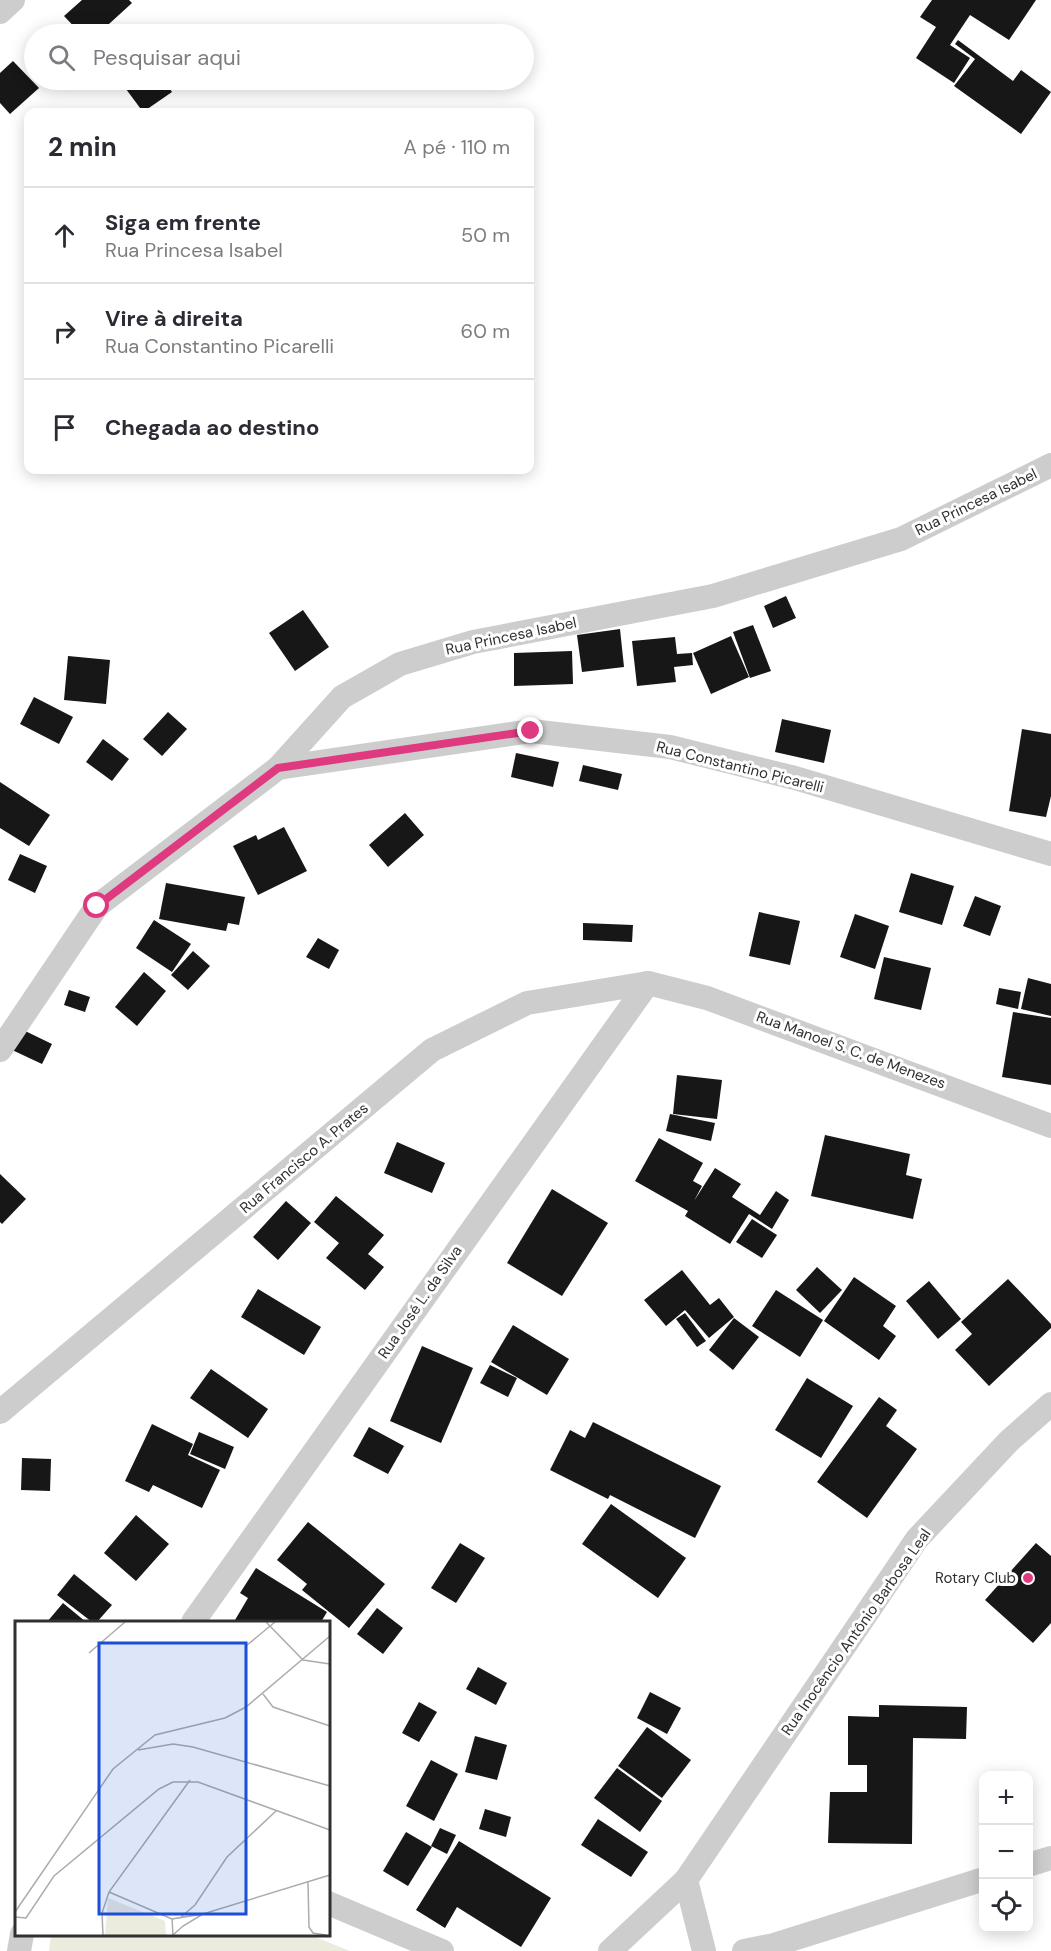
<!DOCTYPE html>
<html lang="pt">
<meta charset="utf-8">
<style>
:root{--surface:#fff;--page:#f7f7f7;--text:#2b2b33;--muted:#7c7c81;--line:#e1e1e2}
body{margin:0;font-family:"DM Sans",sans-serif;background:var(--page);color:var(--text)}
.controls{position:absolute;right:18px;bottom:18px;display:grid;overflow:hidden;border-radius:12px;box-shadow:0 3px 15px #0003}
.controls button{width:54px;height:54px;display:grid;place-items:center;padding:0;border:0;border-bottom:2px solid var(--line);background:var(--surface);color:var(--text);font:30px sans-serif}
.stop{position:absolute;width:18px;height:18px;margin:-14px;border:4px solid #df3980;border-radius:50%;background:#fff}
.stop.end{background:#df3980;border-color:#fff;box-shadow:0 2px 6px #0008}
.list{margin:0;padding:0;list-style:none}
h2{display:flex;justify-content:space-between;align-items:center;height:78px;margin:0;padding:0 24px;font-size:26px}
h2 small{font-size:20px;font-weight:400;color:var(--muted)}
.list li{display:grid;grid-template-columns:39px 1fr auto;gap:18px;align-items:center;box-sizing:border-box;height:96px;padding:0 24px;border-top:2px solid var(--line)}
.list b{display:block;font-size:22px;white-space:nowrap}
.list p{margin:0;font-size:20px;white-space:nowrap;color:var(--muted)}
.list em{font-size:20px;font-style:normal;color:var(--muted)}
.icon{flex:none;width:33px;height:33px;fill:none;stroke:currentColor;stroke-width:2;stroke-linecap:round;stroke-linejoin:round}
.map{position:relative;flex:none;width:1051px;height:1951px;overflow:hidden}
.search{position:absolute;background:var(--surface);box-shadow:0 3px 15px #0003;left:24px;top:24px;width:510px;height:66px;display:flex;align-items:center;gap:15px;box-sizing:border-box;padding:0 21px;border-radius:33px;color:var(--muted);font-size:22px}
.panel{position:absolute;background:var(--surface);box-shadow:0 3px 15px #0003;left:24px;top:108px;width:510px;height:366px;border-radius:12px}
.map>svg:first-child{display:block}
</style>
<div class="map">
<svg width="1051" height="1951" viewBox="0 0 1051 1951">
<rect width="100%" height="100%" fill="#fff"/>
<path fill="#ebecde" d="M51,1934L310,1935L350,1951H49Z"/>
<g fill="#171717">
<path d="M82,0H129L132,3L98,34H81L64,16Z"/>
<path d="M932,0H1036L1009,40L970,15L950,45L970,58L954,83L916,58L936,27L920,17Z"/>
<path d="M63,27L68,34H52Z"/>
<path d="M958,40L1013,81L1021,70L1051,92L1021,134L954,86L975,59L955,44Z"/>
<path d="M13,61L39,88L10,114L0,103V73Z"/>
<path d="M139,80H164L172,92L143,112L126,89Z"/>
<path d="M786,596L796,618L773,628L764,606Z"/>
<path d="M303,610L329,647L295,671L269,633Z"/>
<path d="M753,625L771,671L750,678L733,632Z"/>
<path d="M620,629L624,667L582,672L577,635Z"/>
<path d="M731,636L749,677L711,694L693,653Z"/>
<path d="M675,637L677,654L692,653L693,665L674,667L676,682L637,686L632,641Z"/>
<path d="M572,651L573,684L514,686V653Z"/>
<path d="M68,656L110,660L106,704L64,700Z"/>
<path d="M34,697L73,717L59,744L20,724Z"/>
<path d="M168,712L187,729L162,756L143,739Z"/>
<path d="M782,719L831,730L824,763L775,752Z"/>
<path d="M1022,729L1051,734V796L1046,817L1009,811Z"/>
<path d="M103,739L129,759L112,781L86,762Z"/>
<path d="M516,753L559,762L553,787L511,777Z"/>
<path d="M583,765L622,774L618,790L579,781Z"/>
<path d="M0,782L50,815L29,846L0,828Z"/>
<path d="M405,813L424,835L388,867L369,845Z"/>
<path d="M284,827L307,871L258,895L233,846L256,835L258,840Z"/>
<path d="M20,854L47,866L35,893L8,880Z"/>
<path d="M911,873L954,886L942,925L899,912Z"/>
<path d="M166,883L245,897L239,925L228,923L226,931L159,919Z"/>
<path d="M975,896L1001,906L990,936L963,926Z"/>
<path d="M759,912L800,921L790,965L749,956Z"/>
<path d="M855,914L889,926L875,969L840,957Z"/>
<path d="M154,920L191,944L172,972L136,948Z"/>
<path d="M583,923L633,925L632,942L583,940Z"/>
<path d="M318,938L339,950L329,969L306,957Z"/>
<path d="M193,951L210,966L188,990L171,975Z"/>
<path d="M884,957L931,968L921,1010L874,999Z"/>
<path d="M144,972L166,991L137,1026L115,1007Z"/>
<path d="M1028,978L1051,984V1016L1021,1009Z"/>
<path d="M999,988L1021,992L1018,1009L996,1004Z"/>
<path d="M69,990L90,997L85,1012L64,1005Z"/>
<path d="M1013,1012L1051,1018V1085L1002,1077Z"/>
<path d="M19,1028L52,1044L42,1064L10,1049Z"/>
<path d="M677,1075L722,1080L717,1119L673,1114Z"/>
<path d="M670,1114L715,1123L711,1141L666,1131Z"/>
<path d="M825,1135L910,1154L906,1175L922,1179L913,1219L811,1196Z"/>
<path d="M659,1138L703,1163L693,1181L702,1186L694,1201L715,1168L741,1184L732,1197L760,1215L776,1191L789,1200L772,1229L749,1214L730,1244L685,1216L688,1211L635,1181Z"/>
<path d="M397,1142L445,1163L432,1193L384,1173Z"/>
<path d="M0,1174L26,1199L2,1224L0,1222Z"/>
<path d="M552,1189L608,1223L562,1296L507,1263Z"/>
<path d="M336,1196L384,1235L368,1254L384,1267L365,1290L326,1258L339,1243L314,1222Z"/>
<path d="M286,1201L311,1223L278,1260L253,1237Z"/>
<path d="M752,1219L777,1235L762,1258L736,1242Z"/>
<path d="M817,1267L842,1290L820,1313L796,1290Z"/>
<path d="M682,1270L710,1305L719,1298L734,1317L709,1338L685,1310L666,1326L644,1300Z"/>
<path d="M854,1277L896,1306L883,1326L896,1336L879,1360L824,1321Z"/>
<path d="M1008,1279L1051,1324V1328L989,1386L955,1350L972,1334L961,1322Z"/>
<path d="M929,1281L961,1319L938,1339L906,1301Z"/>
<path d="M258,1289L321,1327L304,1355L241,1317Z"/>
<path d="M776,1290L823,1320L800,1357L752,1326Z"/>
<path d="M685,1313L706,1341L697,1347L676,1319Z"/>
<path d="M734,1318L759,1337L733,1370L709,1350Z"/>
<path d="M513,1325L569,1359L547,1395L491,1362Z"/>
<path d="M422,1346L473,1368L441,1443L390,1421Z"/>
<path d="M490,1365L517,1378L508,1397L480,1383Z"/>
<path d="M211,1369L268,1409L248,1438L190,1398Z"/>
<path d="M807,1378L853,1406L821,1458L775,1430Z"/>
<path d="M879,1397L897,1410L886,1426L917,1449L867,1518L817,1482Z"/>
<path d="M593,1422L721,1486L695,1538L610,1495L608,1499L550,1470L570,1430L585,1438Z"/>
<path d="M152,1424L193,1444L188,1455L220,1470L202,1508L153,1485L149,1492L125,1481Z"/>
<path d="M369,1427L404,1446L388,1474L353,1456Z"/>
<path d="M199,1432L234,1447L225,1469L190,1454Z"/>
<path d="M22,1458L51,1459L50,1491L21,1490Z"/>
<path d="M611,1504L686,1558L658,1598L582,1544Z"/>
<path d="M136,1515L169,1544L136,1581L104,1553Z"/>
<path d="M308,1522L385,1584L349,1628L302,1590L307,1584L277,1560Z"/>
<path d="M460,1543L485,1558L456,1603L431,1588Z"/>
<path d="M1036,1543L1051,1556V1623L1033,1643L985,1600Z"/>
<path d="M256,1568L327,1612L321,1622H239L235,1620L248,1598L240,1593Z"/>
<path d="M74,1574L112,1605L97,1622H92L57,1595Z"/>
<path d="M63,1603L86,1622H47Z"/>
<path d="M377,1608L403,1628L383,1654L357,1634Z"/>
<path d="M478,1667L507,1683L496,1705L466,1689Z"/>
<path d="M650,1692L681,1708L667,1734L637,1718Z"/>
<path d="M419,1702L437,1712L419,1742L402,1733Z"/>
<path d="M879,1705L967,1707L966,1739L913,1738L912,1844L828,1843L830,1792H867V1765H848V1716L879,1717Z"/>
<path d="M647,1727L691,1760L662,1798L618,1766Z"/>
<path d="M475,1736L507,1745L497,1780L465,1772Z"/>
<path d="M431,1760L458,1774L434,1821L406,1806Z"/>
<path d="M617,1768L662,1801L640,1832L594,1798Z"/>
<path d="M485,1809L511,1817L506,1837L479,1829Z"/>
<path d="M598,1819L648,1852L631,1877L581,1845Z"/>
<path d="M440,1828L456,1835L447,1854L431,1846Z"/>
<path d="M406,1832L432,1847L408,1886L383,1871Z"/>
<path d="M459,1841L551,1898L521,1947L457,1907L445,1928L416,1910Z"/>
</g>
<g fill="none" stroke-linecap="round" stroke-linejoin="round">
<g stroke="#cdcdcd" stroke-width="24">
<path d="M0,12L13,0"/>
<path d="M278,768L531,731L670,747L795,778L1051,854"/>
<path d="M0,1050L97,906L278,768L342,697L400,664L473,642L713,596L901,539L1051,465"/>
<path d="M0,1412L432,1050L527,1003L648,983L707,998L1051,1126"/>
<path d="M193,1622L648,983"/>
<path d="M1028,1865L1051,1858"/>
<path d="M686,1880L704,1951"/>
<path d="M328,1903L442,1951"/>
<path d="M19,1951L22,1934"/>
<path d="M610,1951L686,1880L917,1539L1009,1441L1051,1404"/>
<path d="M744,1951L774,1945L984,1879"/>
</g>
</g>
<g fill="none" stroke-linecap="round" stroke-linejoin="round">
<path stroke="#df3980" stroke-width="8" d="M97,906L278,768L531,731"/>
</g>
<circle fill="#df3980" stroke="#fff" stroke-width="2" cx="1028" cy="1578" r="6"/>
<g text-anchor="middle" stroke-width="6" stroke-linejoin="round" paint-order="stroke">
<g font-size="15" fill="#303030" stroke="#fff">
<text transform="translate(976 502) rotate(-26)" y="5">Rua Princesa Isabel</text>
<text transform="translate(511 636) rotate(-12)" y="5">Rua Princesa Isabel</text>
<text transform="translate(740 767) rotate(14)" y="5">Rua Constantino Picarelli</text>
<text transform="translate(851 1050) rotate(20)" y="5">Rua Manoel S. C. de Menezes</text>
<text transform="translate(304 1158) rotate(-40)" y="5">Rua Francisco A. Prates</text>
<text transform="translate(420 1302) rotate(-55)" y="5">Rua José L. da Silva</text>
<text transform="translate(856 1632) rotate(-55)" y="5">Rua Inocêncio Antônio Barbosa Leal</text>
</g>
<g font-size="15" fill="#303030" stroke="#fff" text-anchor="end">
<text x="1016" y="1583">Rotary Club</text>
</g>
</g>
<g transform="translate(15 1621)">
<rect width="315" height="315" fill="#fff"/>
<path d="M93,277L150,300L151,314H90Z" fill="#ebecde"/>
<path fill="none" stroke="#acacac" stroke-width="1.5" d="M251,1L288,39L315,43M231,25L260,1M74,32L110,1M248,73L258,86L315,105M123,129L158,123L178,126L315,165M293,261L294,306L298,312L311,314M94,271L157,298M0,291L98,148L140,114L210,97L231,86L315,15M188,293L315,254M188,293L168,305L158,314L157,298ZM0,296L11,297L39,255L144,168L158,161H183L315,209M166,296L180,284L212,236L261,190M88,314L87,292L94,271L175,159"/>
<path fill="#1d4ed8" fill-opacity="0.15" stroke="#1d4ed8" stroke-width="3" d="M84,22H231V293H84Z"/>
<rect width="315" height="315" fill="none" stroke="#303030" stroke-width="3"/>
</g>
</svg>
<div class="controls">
<button>+</button>
<button>−</button>
<button><svg class="icon" aria-label="locate" viewBox="0 0 24 24"><circle cx="12" cy="12" r="6"/><path d="M12 2v4M12 18v4M2 12h4M18 12h4"/></svg></button>
</div>
<div class="stop" style="left:97px;top:906px"></div>
<div class="stop end" style="left:531px;top:731px"></div>
<div class="search"><svg class="icon" aria-label="search" viewBox="0 0 24 24"><circle cx="10" cy="10" r="6"/><path d="M15 15l6 6"/></svg>Pesquisar aqui</div>
<section class="panel">
<h2>2 min<small>A pé · 110 m</small></h2>
<ul class="list">
<li><svg class="icon" aria-label="ahead" viewBox="0 0 24 24"><path d="M12 20V5M6 11l6-6 6 6"/></svg><div><b>Siga em frente</b><p>Rua Princesa Isabel</p></div><em>50 m</em></li>
<li><svg class="icon" aria-label="right" viewBox="0 0 24 24"><path d="M7 20v-9h11M14 6l5 5-5 5"/></svg><div><b>Vire à direita</b><p>Rua Constantino Picarelli</p></div><em>60 m</em></li>
<li><svg class="icon" aria-label="arrive" viewBox="0 0 24 24"><path d="M6 21V4h12l-3 4 3 4H6"/></svg><div><b>Chegada ao destino</b></div></li>
</ul>
</section>
</div>
